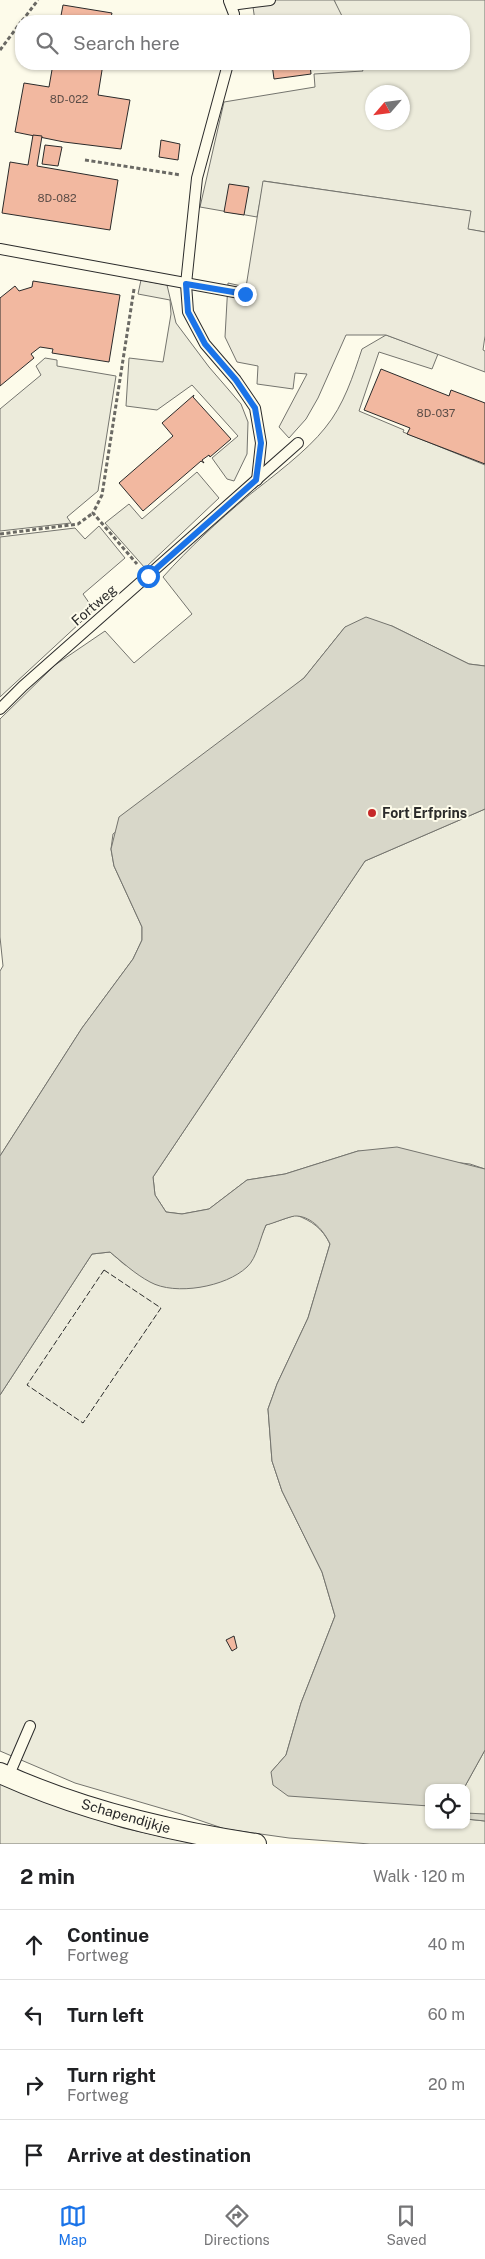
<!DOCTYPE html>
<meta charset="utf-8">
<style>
:root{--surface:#fff;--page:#f2f2f2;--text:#202124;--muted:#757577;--line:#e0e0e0;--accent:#1a73e8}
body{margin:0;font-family:"Public Sans",sans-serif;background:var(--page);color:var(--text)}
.controls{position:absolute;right:15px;bottom:15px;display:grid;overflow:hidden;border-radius:10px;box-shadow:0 1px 4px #0004}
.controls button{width:45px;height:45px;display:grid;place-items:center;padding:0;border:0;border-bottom:1px solid var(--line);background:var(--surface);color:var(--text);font:25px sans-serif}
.compass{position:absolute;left:365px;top:85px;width:45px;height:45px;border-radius:50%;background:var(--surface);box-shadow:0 1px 4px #0004;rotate:242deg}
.stop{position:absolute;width:15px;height:15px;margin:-11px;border:4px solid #1a73e8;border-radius:50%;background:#fff}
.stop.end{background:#1a73e8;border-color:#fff;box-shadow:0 1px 5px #0008}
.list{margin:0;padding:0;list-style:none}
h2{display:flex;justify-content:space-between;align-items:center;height:65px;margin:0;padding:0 20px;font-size:21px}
h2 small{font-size:16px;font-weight:400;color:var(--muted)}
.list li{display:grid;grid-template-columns:32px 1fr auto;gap:15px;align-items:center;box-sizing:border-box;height:70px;padding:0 20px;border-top:1px solid var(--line)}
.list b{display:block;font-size:19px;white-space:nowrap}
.list p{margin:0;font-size:16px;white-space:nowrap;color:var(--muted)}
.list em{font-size:16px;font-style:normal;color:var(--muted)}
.icon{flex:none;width:28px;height:28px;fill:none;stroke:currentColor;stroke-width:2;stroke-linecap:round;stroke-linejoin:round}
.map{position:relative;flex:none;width:485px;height:1844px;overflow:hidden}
.search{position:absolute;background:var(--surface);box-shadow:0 1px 4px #0004;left:15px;right:15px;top:15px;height:55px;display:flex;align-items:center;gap:12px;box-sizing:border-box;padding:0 18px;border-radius:20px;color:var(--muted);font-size:19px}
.sheet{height:345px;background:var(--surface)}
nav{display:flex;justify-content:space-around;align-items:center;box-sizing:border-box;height:70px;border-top:1px solid var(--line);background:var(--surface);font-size:14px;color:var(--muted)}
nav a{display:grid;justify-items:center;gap:2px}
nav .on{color:var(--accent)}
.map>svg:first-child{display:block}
</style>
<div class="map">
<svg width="485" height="1844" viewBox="0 0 485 1844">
<rect width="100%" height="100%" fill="#fdfbea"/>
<g fill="#ecebdb" stroke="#74746e" fill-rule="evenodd">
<path d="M334,0H485V232L467,229L470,211L264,181L257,217L200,207L224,102L315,87L314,74L363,71L360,64H464V21H343ZM372,92H402V122H372Z"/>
<path d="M141,280L167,285L176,323L209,367L241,404L248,422L247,454L234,481L227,479L212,458L238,436L192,385L157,410L126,406L129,358L163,362L171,314L170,300L138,294Z"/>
<path d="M386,335L438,354L432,369L379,352L359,411L404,430L403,432L485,465V666L469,664L392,626L345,627L304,678L113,834L111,849L114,866L142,927V940L133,959L82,1028L0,1156V971L3,966L0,937V719L55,665L105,631L134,663L192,614L163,577C189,548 218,521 248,496C272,477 307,451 325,428C344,405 353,376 362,349Z"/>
<path d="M45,358L57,360V366L116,376L98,491L67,517L71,523L0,531V409L41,375L36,366Z"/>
<path d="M197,472L219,498L145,568L105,523L129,504L142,519Z"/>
<path d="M99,526L125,558L83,594L94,610L0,697V537L75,528L85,539Z"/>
<path d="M485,809V1169L470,1164L358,1151L285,1174L247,1180L209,1209L182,1214L166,1212L155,1195L153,1177L365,861Z"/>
<path d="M296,1215C312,1221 322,1228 330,1244L308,1318L277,1384L268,1409L272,1461L282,1491L322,1572L335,1616L301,1703L286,1755L271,1772L429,1806V1825H466V1819L485,1821V1844H370L289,1838L225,1829L181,1814L75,1783L0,1751V1395L92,1254L110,1252L125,1265L253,1256L266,1225Z"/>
<path d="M485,1750V1817L466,1813V1788H464Z"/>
<path d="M0,1784L123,1828L196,1844H0Z"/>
</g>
<g fill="#eceadb" stroke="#74746e">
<path d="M252,0H334L342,16L290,21H255Z"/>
<path d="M263,181L471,211L468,229L485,232V336L483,350L485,351V372L386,335H346L318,398L306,419L289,438L279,427L307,374L295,373L293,389L257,384L258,366L237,362L225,337L228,283L246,287Z"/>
</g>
<g fill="#d8d7c9" stroke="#74746e">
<path d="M366,617L392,626L469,664L485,666V809L365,861L153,1177L155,1195L166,1212L182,1214L209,1209L247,1180L285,1174L358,1151L397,1147L485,1169V1750L464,1788H429V1806L288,1796L273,1785L271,1772L286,1755L301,1703L335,1616L322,1572L282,1491L272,1461L268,1409L277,1384L308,1318L330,1244C324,1231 312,1217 297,1216C292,1215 272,1224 266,1225C260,1238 257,1258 247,1267C226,1287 175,1296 150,1282C135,1274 122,1262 110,1252L92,1254L0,1395V1156L82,1028L133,959L142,940V927L114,866L111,849L119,817L304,678L345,627Z"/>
<path d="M466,1813L485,1814V1821L466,1819Z"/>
</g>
<g fill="#f2b8a0" stroke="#2b2b2b">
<path d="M63,5L112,13L110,21H60Z"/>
<path d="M53,64H103L98,95L130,100L121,149L64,142L15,132L24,83L49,87Z"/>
<path d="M272,64H310L311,74L274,79Z"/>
<path d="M33,135L42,136L37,166L118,180L110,230L2,213L10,162L28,165Z"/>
<path d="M161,140L180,144L178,160L159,157Z"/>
<path d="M45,145L62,147L58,166L42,164Z"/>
<path d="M229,184L249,187L244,215L224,212Z"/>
<path d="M33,281L120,295L109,362L52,353L53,349L40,347L31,354L34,358L0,386V298L15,286L19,291L32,287Z"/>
<path d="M381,369L449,396L451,390L485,403V464L407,434L410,428L364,410Z"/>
<path d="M194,395L193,397L231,439L210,457L209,455L202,460L204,463L201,461L143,511L119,483L173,436L162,423Z"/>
<path d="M234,1636L237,1648L232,1651L226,1640Z"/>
</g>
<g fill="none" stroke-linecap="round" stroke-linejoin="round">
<g stroke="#2b2b2b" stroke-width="12">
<g id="lane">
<path d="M229,1L234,14L233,21"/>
<path d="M231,5L270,0"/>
<path d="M228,64L197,178L186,284L188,312L205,344L236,380L255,408L261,443L257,480"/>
<path d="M0,249L245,294"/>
<path d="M0,709L23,686L298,443"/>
<path d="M8,1777L30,1726"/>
</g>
</g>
<g stroke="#2b2b2b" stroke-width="22">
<path id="street" d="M0,1773C81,1810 168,1831 256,1844"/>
</g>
<g stroke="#6a6964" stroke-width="3" stroke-dasharray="4 2.5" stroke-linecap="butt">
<path d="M22,21L38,0"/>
<path d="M0,50L21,22"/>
<path d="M85,160L181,175"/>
<path d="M134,289L102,495L93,513L137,564"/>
<path d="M0,534L78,524L93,513"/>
</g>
<use href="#lane" stroke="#fdfbea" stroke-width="10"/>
<use href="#street" stroke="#fdfbea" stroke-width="20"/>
<path stroke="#2b2b2b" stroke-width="1" stroke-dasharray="6 2.5" stroke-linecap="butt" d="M104,1270L161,1308L83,1423L27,1385Z"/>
</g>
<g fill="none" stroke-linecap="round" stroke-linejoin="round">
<path stroke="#1a73e8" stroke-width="6" d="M148,576L256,480L261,443L255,408L236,380L205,344L188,312L186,284L245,294"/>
</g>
<circle fill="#c62828" stroke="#fdfbea" stroke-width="2" cx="372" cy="813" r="5"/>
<g text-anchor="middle" stroke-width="4" stroke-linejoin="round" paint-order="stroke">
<g font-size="11" fill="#5d4e48">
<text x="69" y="103">8D-022</text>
<text x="57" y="202">8D-082</text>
<text x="436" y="417">8D-037</text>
</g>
<g font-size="14" fill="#2b2b2b" stroke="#fdfbea">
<text transform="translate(94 605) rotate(-41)" y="5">Fortweg</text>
<text transform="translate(126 1816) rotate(16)" y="5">Schapendijkje</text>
</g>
<g font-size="14" font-weight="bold" fill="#2b2b2b" stroke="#fdfbea" text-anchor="start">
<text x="382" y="818">Fort Erfprins</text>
</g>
</g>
</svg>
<div class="controls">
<button><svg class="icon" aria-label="locate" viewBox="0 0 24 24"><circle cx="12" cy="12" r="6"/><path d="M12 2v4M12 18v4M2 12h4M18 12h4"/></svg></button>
</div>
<svg class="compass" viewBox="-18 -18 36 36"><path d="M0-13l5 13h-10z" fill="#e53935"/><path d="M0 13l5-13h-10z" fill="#757577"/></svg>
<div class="stop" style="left:148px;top:576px"></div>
<div class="stop end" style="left:245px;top:294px"></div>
<div class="search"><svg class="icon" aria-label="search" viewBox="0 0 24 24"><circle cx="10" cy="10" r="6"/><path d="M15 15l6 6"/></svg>Search here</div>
</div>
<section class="sheet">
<h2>2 min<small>Walk · 120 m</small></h2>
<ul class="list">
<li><svg class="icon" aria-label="ahead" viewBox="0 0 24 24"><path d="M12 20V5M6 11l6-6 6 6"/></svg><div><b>Continue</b><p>Fortweg</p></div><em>40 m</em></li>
<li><svg class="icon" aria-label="left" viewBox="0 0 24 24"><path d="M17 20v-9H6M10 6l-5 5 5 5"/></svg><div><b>Turn left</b></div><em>60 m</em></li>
<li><svg class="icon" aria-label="right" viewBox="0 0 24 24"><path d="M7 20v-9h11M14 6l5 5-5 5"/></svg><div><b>Turn right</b><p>Fortweg</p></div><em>20 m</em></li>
<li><svg class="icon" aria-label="arrive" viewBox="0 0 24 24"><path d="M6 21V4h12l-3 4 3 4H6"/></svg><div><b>Arrive at destination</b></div></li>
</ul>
</section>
<nav>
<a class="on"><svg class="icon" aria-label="map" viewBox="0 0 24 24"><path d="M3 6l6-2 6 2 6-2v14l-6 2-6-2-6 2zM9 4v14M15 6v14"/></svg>Map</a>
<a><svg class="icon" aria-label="directions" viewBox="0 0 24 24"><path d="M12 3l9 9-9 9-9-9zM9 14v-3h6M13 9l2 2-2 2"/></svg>Directions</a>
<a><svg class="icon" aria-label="saved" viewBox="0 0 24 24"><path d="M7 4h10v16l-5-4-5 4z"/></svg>Saved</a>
</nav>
